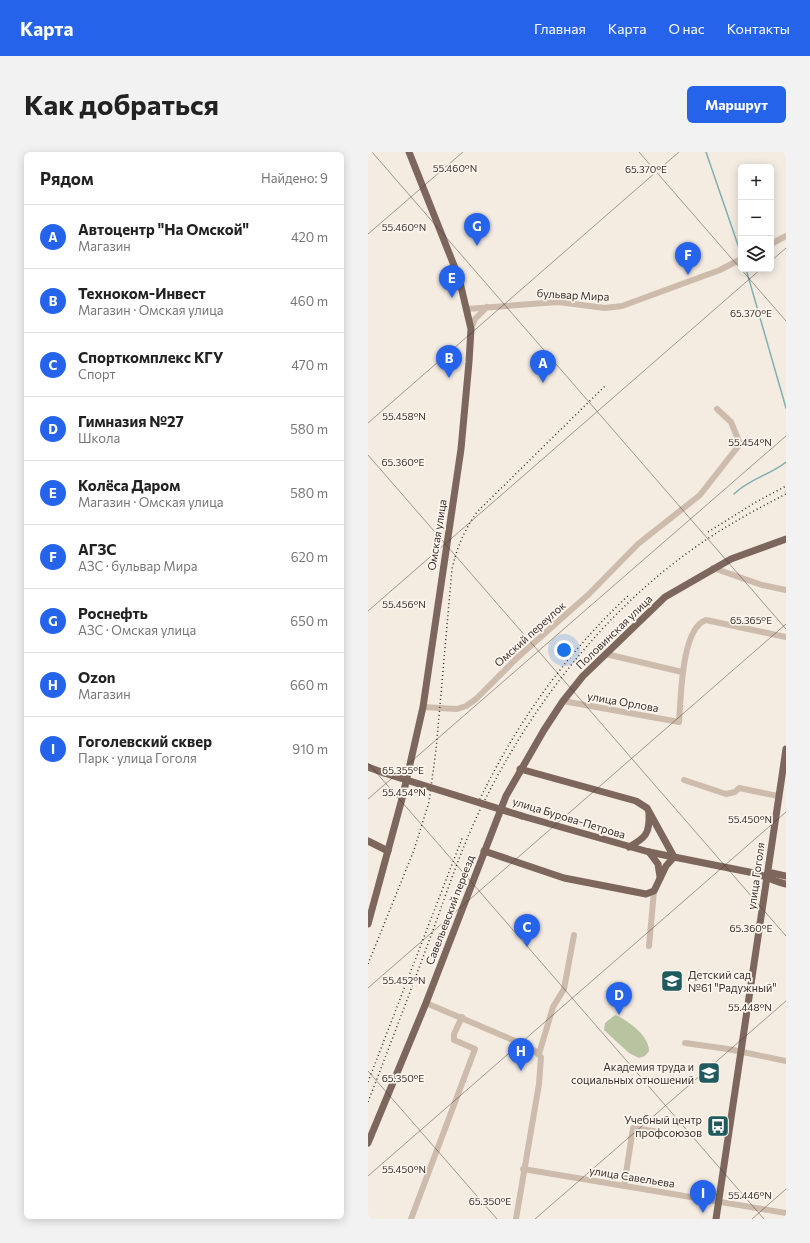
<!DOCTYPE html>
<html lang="ru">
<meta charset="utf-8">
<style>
:root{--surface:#fff;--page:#f2f2f2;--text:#222;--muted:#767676;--line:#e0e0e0;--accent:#2563eb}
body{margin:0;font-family:Commissioner,sans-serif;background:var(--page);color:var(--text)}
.controls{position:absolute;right:12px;top:12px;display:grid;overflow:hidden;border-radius:6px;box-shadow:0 2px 10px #0003}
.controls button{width:36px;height:36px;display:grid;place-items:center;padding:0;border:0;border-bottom:1px solid var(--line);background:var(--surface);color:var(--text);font:20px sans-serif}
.you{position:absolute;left:196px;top:498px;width:14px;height:14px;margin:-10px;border:3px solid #fff;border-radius:50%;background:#1a73e8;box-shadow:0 0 0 6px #1a73e833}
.badge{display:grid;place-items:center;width:26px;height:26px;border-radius:50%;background:var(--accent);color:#fff;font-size:13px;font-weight:700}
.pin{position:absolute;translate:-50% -33px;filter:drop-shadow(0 1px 2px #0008)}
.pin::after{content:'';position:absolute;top:21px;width:14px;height:12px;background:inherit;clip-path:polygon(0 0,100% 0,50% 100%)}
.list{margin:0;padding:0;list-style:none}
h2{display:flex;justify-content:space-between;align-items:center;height:52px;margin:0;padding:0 16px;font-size:17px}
h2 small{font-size:13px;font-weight:400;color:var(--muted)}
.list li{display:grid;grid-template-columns:26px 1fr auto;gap:12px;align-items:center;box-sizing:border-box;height:64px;padding:0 16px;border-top:1px solid var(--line)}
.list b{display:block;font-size:15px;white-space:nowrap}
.list p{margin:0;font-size:13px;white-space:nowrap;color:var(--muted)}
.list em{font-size:13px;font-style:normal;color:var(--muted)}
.icon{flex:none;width:22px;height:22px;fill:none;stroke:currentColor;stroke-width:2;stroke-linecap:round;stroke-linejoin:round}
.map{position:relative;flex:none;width:418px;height:1067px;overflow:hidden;border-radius:6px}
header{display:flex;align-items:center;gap:24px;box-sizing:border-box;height:56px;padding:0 20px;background:var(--accent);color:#fff}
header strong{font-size:19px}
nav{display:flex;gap:22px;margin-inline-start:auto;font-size:14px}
.intro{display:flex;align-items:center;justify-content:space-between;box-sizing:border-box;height:96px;padding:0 24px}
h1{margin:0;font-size:28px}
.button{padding:10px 18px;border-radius:6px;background:var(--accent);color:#fff;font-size:14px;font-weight:700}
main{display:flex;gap:24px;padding:0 24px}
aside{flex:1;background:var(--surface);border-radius:6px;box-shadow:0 2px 10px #0003}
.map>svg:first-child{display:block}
</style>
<header>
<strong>Карта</strong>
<nav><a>Главная</a><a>Карта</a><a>О нас</a><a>Контакты</a></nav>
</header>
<div class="intro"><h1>Как добраться</h1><a class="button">Маршрут</a></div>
<main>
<aside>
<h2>Рядом<small>Найдено: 9</small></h2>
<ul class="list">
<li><span class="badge">A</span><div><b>Автоцентр &quot;На Омской&quot;</b><p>Магазин</p></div><em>420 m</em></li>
<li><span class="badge">B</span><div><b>Техноком-Инвест</b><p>Магазин · Омская улица</p></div><em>460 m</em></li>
<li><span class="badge">C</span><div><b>Спорткомплекс КГУ</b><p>Спорт</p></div><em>470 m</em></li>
<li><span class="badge">D</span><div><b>Гимназия №27</b><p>Школа</p></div><em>580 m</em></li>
<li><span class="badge">E</span><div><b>Колёса Даром</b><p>Магазин · Омская улица</p></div><em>580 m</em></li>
<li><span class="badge">F</span><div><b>АГЗС</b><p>АЗС · бульвар Мира</p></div><em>620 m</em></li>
<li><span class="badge">G</span><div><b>Роснефть</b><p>АЗС · Омская улица</p></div><em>650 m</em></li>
<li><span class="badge">H</span><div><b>Ozon</b><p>Магазин</p></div><em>660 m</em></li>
<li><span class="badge">I</span><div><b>Гоголевский сквер</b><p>Парк · улица Гоголя</p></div><em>910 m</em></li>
</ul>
</aside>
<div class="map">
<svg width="418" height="1067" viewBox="0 0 418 1067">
<rect width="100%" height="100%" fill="#f4ebe1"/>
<path fill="#b8c4a0" d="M247,863C260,868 281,884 281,899L277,904L271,906L261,901L236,878L237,871Z"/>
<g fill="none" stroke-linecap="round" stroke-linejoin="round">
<g stroke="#7fb0b2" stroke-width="1.5">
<path d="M338,0L371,96"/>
<path d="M378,117L418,256"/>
<path d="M366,342C381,327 402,323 418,310"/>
</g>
<g stroke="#cdbbac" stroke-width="6">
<path d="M403,92L418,84"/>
<path d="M99,157L190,150L237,156L254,154L352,118L373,107"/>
<path d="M103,177L107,167L119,155"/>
<path d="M345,416L394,433L418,438"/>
<path d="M238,502L314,520"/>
<path d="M195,549L311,570C313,547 313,476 338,468L418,485"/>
<path d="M55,555L89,557L98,554L108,547L149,506L221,442L270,392L332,343L372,292L363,270L349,257"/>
<path d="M316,628L358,642L367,640L371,636L410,644"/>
<path d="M281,794L286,739"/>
<path d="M58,851L152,891L167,899L173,905L171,932L148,1067"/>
<path d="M317,891L360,897L418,909"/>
<path d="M171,902L185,855L196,837L206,783"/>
<path d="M155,1017L418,1061"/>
<path d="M256,1034L265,976L291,980"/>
<path d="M43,1067L107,897L86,888V882L94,865"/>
</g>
<g stroke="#7d675c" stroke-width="7">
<path d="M0,615L16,621"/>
<path d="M152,617L268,649L279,656L306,705"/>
<path d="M154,664L281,700L386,721C398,724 405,729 418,732"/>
<path d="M0,689L20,699"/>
<path d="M261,695C277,686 282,682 281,662"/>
<path d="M116,699L196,726L278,742L286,739L298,714L306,705"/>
<path d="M281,700L290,712L292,725"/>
<path d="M398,724L404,721L418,724"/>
<path d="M0,772L35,643L55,555L93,297L101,210L103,177L91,126L41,0"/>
<path d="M0,991L58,851L138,644L176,578L195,549L215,524L297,445L363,407L418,387"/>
<path d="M348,1067L418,597"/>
</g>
<g stroke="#3b302b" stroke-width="1.5" stroke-dasharray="1 3" stroke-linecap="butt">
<path d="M340,380L388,350L418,334"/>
<path d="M110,651C147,573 198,501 262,442"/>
<path d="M0,812L46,698L61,650L68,598L84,417C89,395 96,379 109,360L237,234"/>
<path d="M0,930L95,684"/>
<path d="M0,950C21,896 41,843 61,789C77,746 91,702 111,660C161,556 236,458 332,392C359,373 389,357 418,342"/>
</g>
<path stroke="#7d675c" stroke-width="7" d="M16,621L154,664"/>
</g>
<path fill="none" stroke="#3b302b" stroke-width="1" stroke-opacity="0.45" d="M4,0L418,477M271,0L418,169M0,82L95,0M403,109L418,96M0,271L311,0M0,303L418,784M0,459L393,117M0,611L396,1067M0,647L418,284M0,836L418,472M0,919L129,1067M0,1024L418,660M167,1067L418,849M384,1067L418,1037"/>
<defs>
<g id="school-square" transform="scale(1.15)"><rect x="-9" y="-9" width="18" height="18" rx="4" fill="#1f5a5e" stroke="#fbf5ee"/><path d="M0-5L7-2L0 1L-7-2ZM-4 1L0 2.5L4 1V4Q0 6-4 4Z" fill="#fff"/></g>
<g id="university-square" transform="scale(1.15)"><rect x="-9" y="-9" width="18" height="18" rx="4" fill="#1f5a5e" stroke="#fbf5ee"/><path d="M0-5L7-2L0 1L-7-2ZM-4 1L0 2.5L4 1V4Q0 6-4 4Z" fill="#fff"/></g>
<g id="bus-square" transform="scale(1.15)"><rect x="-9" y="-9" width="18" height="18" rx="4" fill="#1f5a5e" stroke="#fbf5ee"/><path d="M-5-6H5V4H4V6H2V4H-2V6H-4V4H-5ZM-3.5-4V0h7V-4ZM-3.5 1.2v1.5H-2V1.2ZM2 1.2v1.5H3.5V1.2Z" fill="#fff"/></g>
</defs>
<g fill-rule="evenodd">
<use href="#school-square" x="304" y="829"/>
<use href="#university-square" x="341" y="921"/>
<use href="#bus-square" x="350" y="974"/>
</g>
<g text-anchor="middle" stroke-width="3.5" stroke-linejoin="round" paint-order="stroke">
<g font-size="11" fill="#3b302b" stroke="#fbf5ee">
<text transform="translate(205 143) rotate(3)" y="4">бульвар Мира</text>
<text transform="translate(69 383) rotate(-81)" y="4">Омская улица</text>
<text transform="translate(246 480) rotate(-44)" y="4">Половинская улица</text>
<text transform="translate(162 482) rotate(-42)" y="4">Омский переулок</text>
<text transform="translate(255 550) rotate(10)" y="4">улица Орлова</text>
<text transform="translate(201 666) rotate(17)" y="4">улица Бурова-Петрова</text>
<text transform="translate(388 724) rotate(-82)" y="4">улица Гоголя</text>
<text transform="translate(82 758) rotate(-69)" y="4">Савельевский переезд</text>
<text transform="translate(264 1025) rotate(9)" y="4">улица Савельева</text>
</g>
<g font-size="11" fill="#3b302b" stroke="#fbf5ee" text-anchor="end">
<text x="320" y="827" text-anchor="start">Детский сад<tspan x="320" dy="13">№61 "Радужный"</tspan></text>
<text x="326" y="919">Академия труда и<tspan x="326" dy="13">социальных отношений</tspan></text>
<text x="334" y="972">Учебный центр<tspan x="334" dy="13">профсоюзов</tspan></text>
</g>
</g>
<g font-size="10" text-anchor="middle" fill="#3b302b" stroke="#fbf5ee" stroke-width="3.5" stroke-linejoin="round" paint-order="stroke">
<text x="87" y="20">55.460°N</text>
<text x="278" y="21">65.370°E</text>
<text x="36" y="79">55.460°N</text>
<text x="383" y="165">65.370°E</text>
<text x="36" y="268">55.458°N</text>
<text x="382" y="294">55.454°N</text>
<text x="35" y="314">65.360°E</text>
<text x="36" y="456">55.456°N</text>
<text x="383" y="472">65.365°E</text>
<text x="35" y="622">65.355°E</text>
<text x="36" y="644">55.454°N</text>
<text x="382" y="671">55.450°N</text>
<text x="383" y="780">65.360°E</text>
<text x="36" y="832">55.452°N</text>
<text x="382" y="859">55.448°N</text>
<text x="35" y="930">65.350°E</text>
<text x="36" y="1021">55.450°N</text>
<text x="382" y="1047">55.446°N</text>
<text x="122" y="1053">65.350°E</text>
</g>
</svg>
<div class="controls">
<button>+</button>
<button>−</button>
<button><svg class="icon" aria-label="layers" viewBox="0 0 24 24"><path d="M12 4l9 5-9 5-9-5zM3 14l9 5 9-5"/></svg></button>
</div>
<div class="you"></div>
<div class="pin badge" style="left:175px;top:231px">A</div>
<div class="pin badge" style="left:81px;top:226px">B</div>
<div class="pin badge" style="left:159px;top:795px">C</div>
<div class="pin badge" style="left:251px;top:863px">D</div>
<div class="pin badge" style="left:84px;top:146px">E</div>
<div class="pin badge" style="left:320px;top:123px">F</div>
<div class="pin badge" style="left:109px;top:94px">G</div>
<div class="pin badge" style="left:153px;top:919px">H</div>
<div class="pin badge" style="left:335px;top:1061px">I</div>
</div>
</main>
